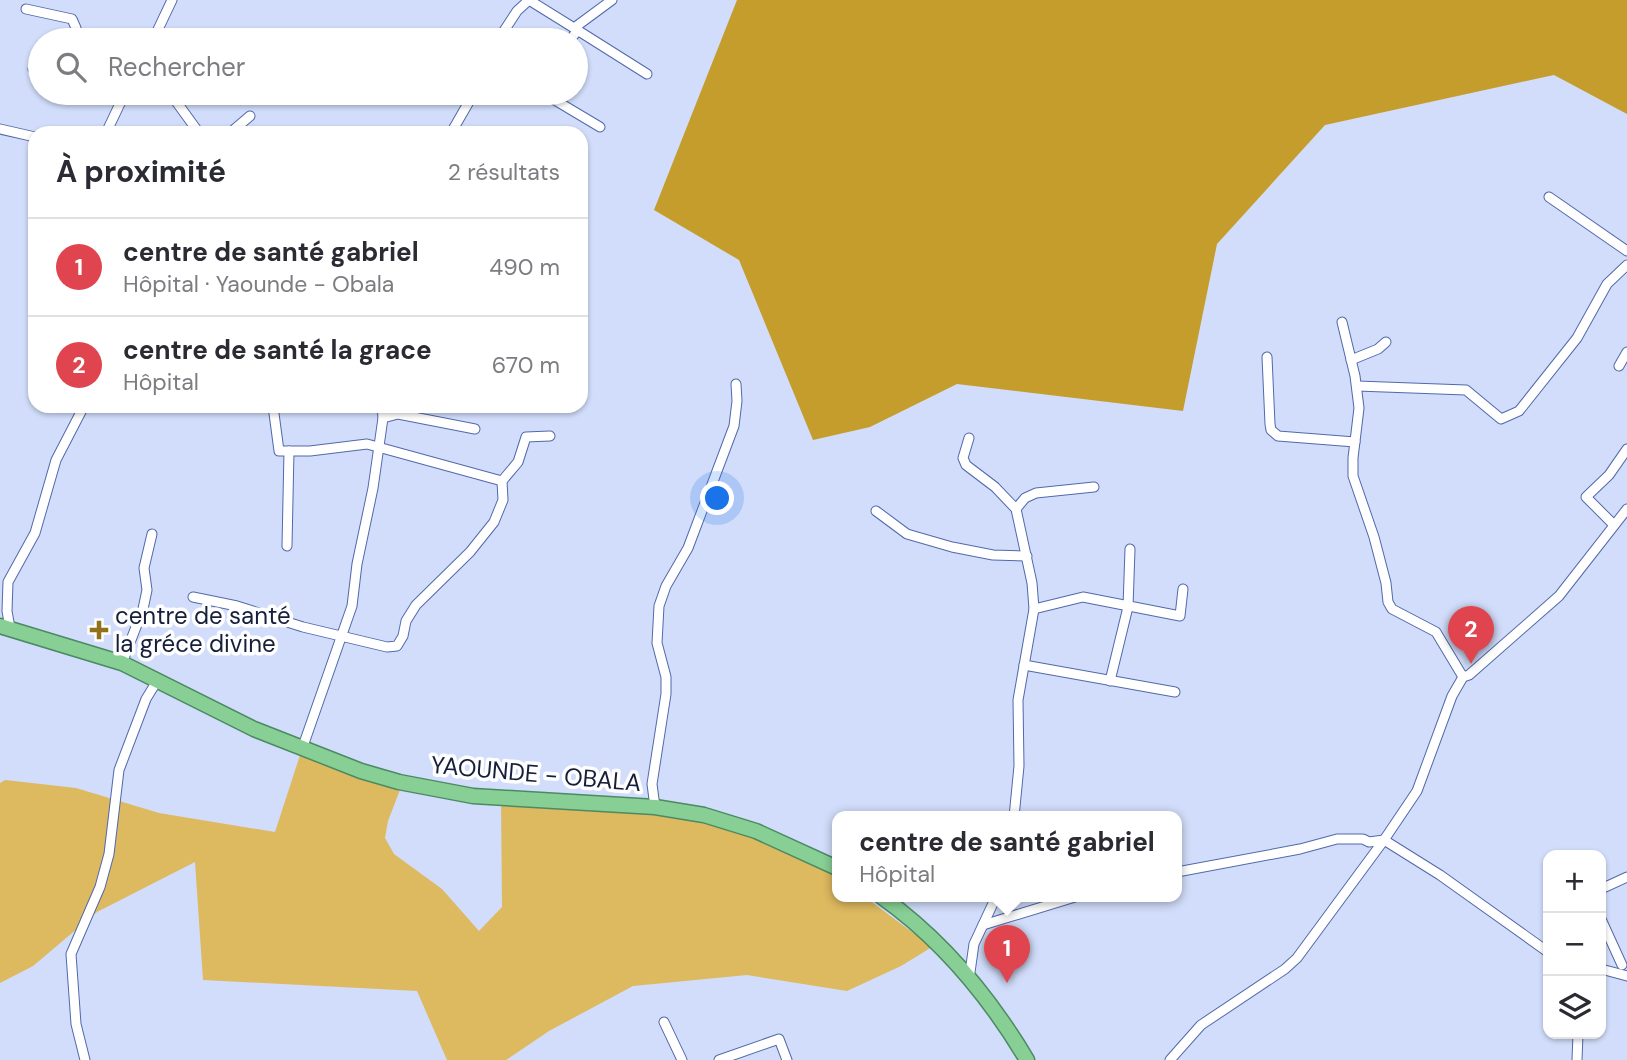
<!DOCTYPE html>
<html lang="fr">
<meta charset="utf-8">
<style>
:root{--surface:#fff;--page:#f7f7f7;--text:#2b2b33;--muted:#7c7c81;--line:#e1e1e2;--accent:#917218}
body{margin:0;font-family:"DM Sans",sans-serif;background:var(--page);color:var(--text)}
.controls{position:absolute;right:21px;bottom:21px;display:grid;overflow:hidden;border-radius:14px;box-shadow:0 2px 5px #0004}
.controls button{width:63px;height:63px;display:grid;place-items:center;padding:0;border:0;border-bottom:2px solid var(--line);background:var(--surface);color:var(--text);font:35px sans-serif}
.you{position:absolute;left:718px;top:499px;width:24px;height:24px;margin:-18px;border:5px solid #fff;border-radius:50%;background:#1a73e8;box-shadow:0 0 0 10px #1a73e833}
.badge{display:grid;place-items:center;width:46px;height:46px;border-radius:50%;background:var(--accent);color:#fff;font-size:23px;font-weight:700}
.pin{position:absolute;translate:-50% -58px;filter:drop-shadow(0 2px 4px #0008)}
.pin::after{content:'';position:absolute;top:37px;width:24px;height:21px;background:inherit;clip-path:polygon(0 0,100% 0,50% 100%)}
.popup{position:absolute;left:832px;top:811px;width:350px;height:91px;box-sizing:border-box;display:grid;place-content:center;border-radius:14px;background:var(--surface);filter:drop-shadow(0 2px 5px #0005);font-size:23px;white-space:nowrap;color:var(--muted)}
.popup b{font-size:26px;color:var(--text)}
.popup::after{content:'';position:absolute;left:50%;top:100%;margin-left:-14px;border:14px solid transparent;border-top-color:var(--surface)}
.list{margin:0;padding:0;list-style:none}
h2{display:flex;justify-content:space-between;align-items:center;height:91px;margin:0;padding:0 28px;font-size:30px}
h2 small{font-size:23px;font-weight:400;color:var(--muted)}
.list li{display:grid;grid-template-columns:46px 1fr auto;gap:21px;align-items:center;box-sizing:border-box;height:98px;padding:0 28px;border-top:2px solid var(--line)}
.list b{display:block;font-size:26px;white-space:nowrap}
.list p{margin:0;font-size:23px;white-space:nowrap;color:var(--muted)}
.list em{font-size:23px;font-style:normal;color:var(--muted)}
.icon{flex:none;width:38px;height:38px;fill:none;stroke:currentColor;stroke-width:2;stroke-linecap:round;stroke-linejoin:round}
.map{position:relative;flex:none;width:1627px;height:1060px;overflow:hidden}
.search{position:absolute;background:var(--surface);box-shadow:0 2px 5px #0004;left:28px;top:28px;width:560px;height:77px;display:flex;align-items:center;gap:18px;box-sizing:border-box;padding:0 24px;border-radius:38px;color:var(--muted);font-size:26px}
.panel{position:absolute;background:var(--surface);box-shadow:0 2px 5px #0004;left:28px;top:126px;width:560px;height:287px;border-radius:21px}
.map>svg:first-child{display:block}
</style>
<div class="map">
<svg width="1627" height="1060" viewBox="0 0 1627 1060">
<rect width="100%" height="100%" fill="#d1ddfa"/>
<path fill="#ddb95f" d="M302,749L403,782L388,821L385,838L394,854L442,889L479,931L502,907L501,797L691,813L814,860L837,876V897H865L932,947L901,966L847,991L747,975L633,986L549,1031L506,1060H447L417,991L203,980L195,862L97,912L33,966L0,983V783L5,780L76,788L159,813L275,832Z"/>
<path fill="#c49d2d" d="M737,0H1627V114L1554,75L1325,125L1217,244L1183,411L957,384L870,427L813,440L739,260L654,210Z"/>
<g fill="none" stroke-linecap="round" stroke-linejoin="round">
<g stroke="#5269aa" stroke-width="11">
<g id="minor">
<path d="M26,9L72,19L76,28L74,40"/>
<path d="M574,28L647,74"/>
<path d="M153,40L172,0"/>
<path d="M498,40L517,11L529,0L574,28L612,0"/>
<path d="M570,40L578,30"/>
<path d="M33,69L40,71"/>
<path d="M170,93L199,133"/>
<path d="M543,93L600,127"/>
<path d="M0,129L35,137"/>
<path d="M106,133L125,93"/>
<path d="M230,133L250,116"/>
<path d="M451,133L474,93"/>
<path d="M1549,197L1627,251"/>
<path d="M1342,322L1355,376L1359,408L1353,458V476L1374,537L1386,583L1388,602L1392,609L1436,632L1463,677"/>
<path d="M1267,357L1270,424L1271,430L1278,436L1355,442"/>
<path d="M1351,360L1378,349L1386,342"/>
<path d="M1619,366L1627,352"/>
<path d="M1357,386L1466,390L1501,419L1519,411L1577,338L1607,284L1627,265"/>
<path d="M273,406L279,451H310L367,444L502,481"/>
<path d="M383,418L398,414L475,429"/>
<path d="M969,438L963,458L966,465L995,487L1016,509L1032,583L1034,609L1018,700L1019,766L1014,817"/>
<path d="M1016,509L1025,498L1036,493L1094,487"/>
<path d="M876,511L907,534L952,547L993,555L1027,556"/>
<path d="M1614,525L1586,497L1609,475L1627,449"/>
<path d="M287,546L289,451"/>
<path d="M193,597L237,606L303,627L387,647L397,646L403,636L406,621L416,605L470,552L494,522L503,500L502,481L518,462L526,437L550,436"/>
<path d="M1034,609L1083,597L1180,616L1183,589"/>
<path d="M10,628L7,611L8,582L35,533L56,460L84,406"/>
<path d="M122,663L143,609L147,590L144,568L152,534"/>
<path d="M1024,665L1175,692"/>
<path d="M1110,681L1128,607L1130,549"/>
<path d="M302,749L352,606L357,564L373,488L383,418L382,406"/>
<path d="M655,807L652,784L666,694V677L657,643L659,606L666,586L688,548L734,426L737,401L736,384"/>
<path d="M1177,872L1300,849L1337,839H1363L1369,842L1384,840L1440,875L1548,952"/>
<path d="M1601,889L1627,877"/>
<path d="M1601,919L1622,965"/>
<path d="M983,925L1075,897"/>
<path d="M1601,969L1627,976"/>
<path d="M969,979L974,944L996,897"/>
<path d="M664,1022L682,1060"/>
<path d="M85,1060L76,1024L71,954L100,887L109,854L119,770L146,699L157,681"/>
<path d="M719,1060L779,1039L787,1060"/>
<path d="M1170,1060L1201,1025L1285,969L1297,958L1384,840L1417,791L1452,696L1463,677L1469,675L1559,596L1627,509"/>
<path d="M1577,1060L1578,1034"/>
</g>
</g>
<g stroke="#4c8a63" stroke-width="17">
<g id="trunk">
<path d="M0,626L122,663L254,729L361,771L399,782L473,796L655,807L704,815L756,831L837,868"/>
<path d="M882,897C941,939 990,998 1027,1060"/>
</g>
</g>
<use href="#minor" stroke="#fff" stroke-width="9"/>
<use href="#trunk" stroke="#87cf94" stroke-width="14"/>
</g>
<path fill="#917218" stroke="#fefefe" stroke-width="2.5" d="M95.5 619.5h7v7h7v7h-7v7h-7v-7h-7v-7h7z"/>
<g text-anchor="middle" stroke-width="7" stroke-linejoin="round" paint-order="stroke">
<g font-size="24" fill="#151f3a" stroke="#fefefe" text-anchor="start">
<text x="115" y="624">centre de santé<tspan x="115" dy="28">la gréce divine</tspan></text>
</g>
<g font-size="24" fill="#151f3a" stroke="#fefefe">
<text transform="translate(536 774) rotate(5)" y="8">YAOUNDE - OBALA</text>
</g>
</g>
</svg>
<div class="controls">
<button>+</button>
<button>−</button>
<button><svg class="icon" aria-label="layers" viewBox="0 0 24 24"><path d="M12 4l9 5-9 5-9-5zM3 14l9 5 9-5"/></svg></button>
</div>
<div class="you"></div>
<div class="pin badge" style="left:1007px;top:983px;background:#e0444e">1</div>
<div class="popup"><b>centre de santé gabriel</b>Hôpital</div>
<div class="pin badge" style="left:1471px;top:664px;background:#e0444e">2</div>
<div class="search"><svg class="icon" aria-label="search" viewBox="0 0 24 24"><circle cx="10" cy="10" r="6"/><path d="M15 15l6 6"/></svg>Rechercher</div>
<section class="panel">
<h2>À proximité<small>2 résultats</small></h2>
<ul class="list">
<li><span class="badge" style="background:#e0444e">1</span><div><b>centre de santé gabriel</b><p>Hôpital · Yaounde - Obala</p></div><em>490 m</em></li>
<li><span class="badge" style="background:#e0444e">2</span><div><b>centre de santé la grace</b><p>Hôpital</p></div><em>670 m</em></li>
</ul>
</section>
</div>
